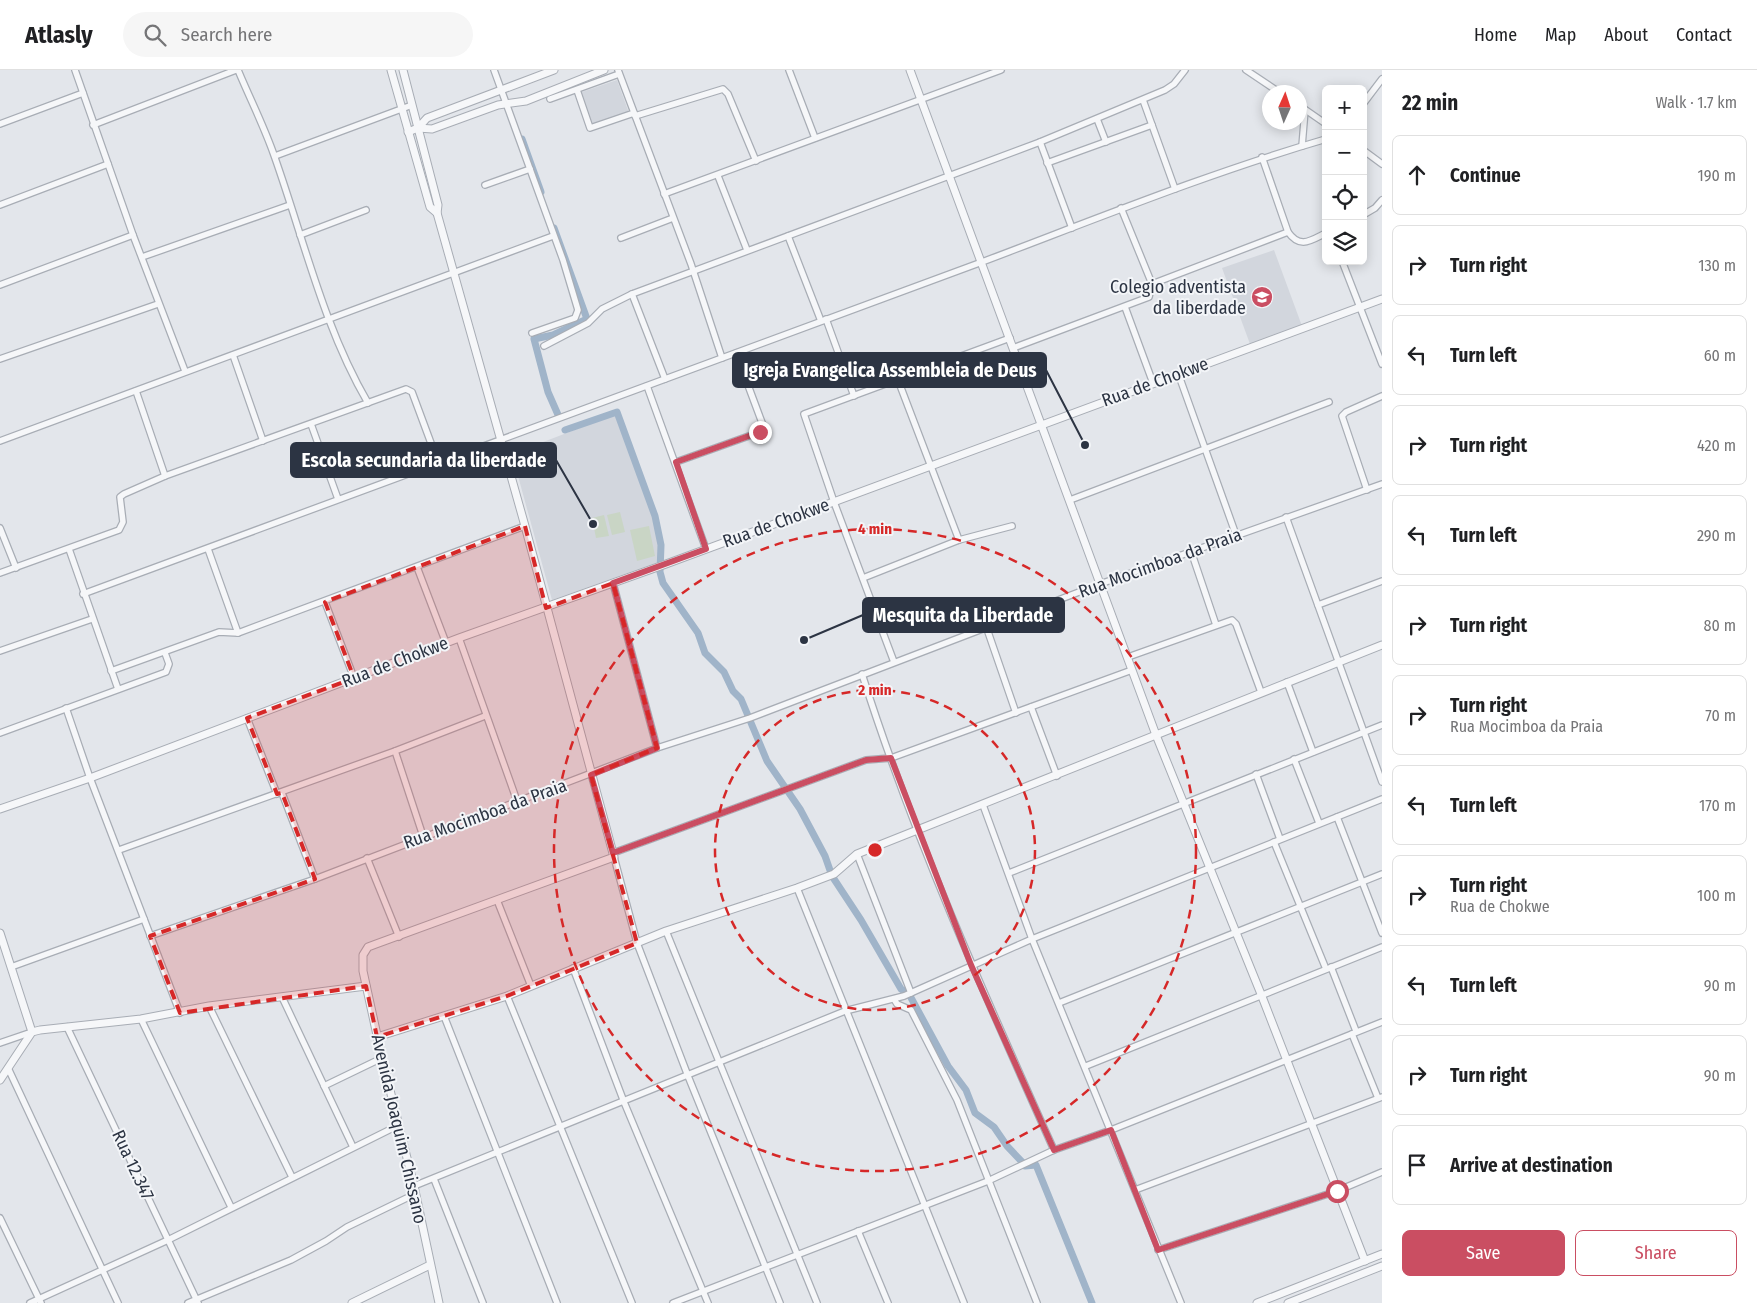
<!DOCTYPE html>
<meta charset="utf-8">
<style>
:root{--surface:#fff;--page:#f6f6f6;--text:#202124;--muted:#757577;--line:#e0e0e0;--accent:#ca4e62}
body{margin:0;font-family:"Fira Sans Condensed",sans-serif;background:var(--page);color:var(--text)}
.controls{position:absolute;right:15px;top:15px;display:grid;overflow:hidden;border-radius:8px;box-shadow:0 2px 12px #0003}
.controls button{width:45px;height:45px;display:grid;place-items:center;padding:0;border:0;border-bottom:1px solid var(--line);background:var(--surface);color:var(--text);font:25px sans-serif}
.compass{position:absolute;left:1262px;top:15px;width:45px;height:45px;border-radius:50%;background:var(--surface);box-shadow:0 2px 12px #0003;rotate:3deg}
.stop{position:absolute;width:15px;height:15px;margin:-11px;border:4px solid #ca4e62;border-radius:50%;background:#fff}
.stop.end{background:#ca4e62;border-color:#fff;box-shadow:0 1px 5px #0008}
.list{margin:0;padding:0;list-style:none}
h2{display:flex;justify-content:space-between;align-items:center;height:65px;margin:0;padding:0 20px;font-size:21px}
h2 small{font-size:16px;font-weight:400;color:var(--muted)}
.list li{display:grid;grid-template-columns:32px 1fr auto;gap:15px;align-items:center;box-sizing:border-box;height:80px;margin:0 10px 10px;padding:0 10px;border:1px solid var(--line);border-radius:8px}
.list b{display:block;font-size:19px;white-space:nowrap}
.list p{margin:0;font-size:16px;white-space:nowrap;color:var(--muted)}
.list em{font-size:16px;font-style:normal;color:var(--muted)}
.actions{display:flex;gap:10px;padding:15px 20px}
.actions a{flex:1;padding:11px 0;border:1px solid var(--accent);border-radius:8px;text-align:center;font-size:18px;color:var(--accent)}
.actions .main{background:var(--accent);color:#fff}
.icon{flex:none;width:28px;height:28px;fill:none;stroke:currentColor;stroke-width:2;stroke-linecap:round;stroke-linejoin:round}
.map{position:relative;flex:none;width:1382px;height:1233px;overflow:hidden}
header{display:flex;align-items:center;gap:30px;box-sizing:border-box;height:70px;padding:0 25px;background:var(--surface);border-bottom:1px solid var(--line)}
header strong{font-size:24px}
nav{display:flex;gap:28px;margin-inline-start:auto;font-size:18px}
.search{width:350px;height:45px;background:var(--page);display:flex;align-items:center;gap:12px;box-sizing:border-box;padding:0 18px;border-radius:28px;color:var(--muted);font-size:19px}
main{display:flex}
aside{flex:1;background:var(--surface)}
.map>svg:first-child{display:block}
</style>
<header>
<strong>Atlasly</strong>
<div class="search"><svg class="icon" aria-label="search" viewBox="0 0 24 24"><circle cx="10" cy="10" r="6"/><path d="M15 15l6 6"/></svg>Search here</div>
<nav><a>Home</a><a>Map</a><a>About</a><a>Contact</a></nav>
</header>
<main>
<div class="map">
<svg width="1382" height="1233" viewBox="0 0 1382 1233">
<rect width="100%" height="100%" fill="#e3e6eb"/>
<g fill="#d2d6dd">
<path d="M617,10L629,43L591,56L579,23Z"/>
<path d="M1274,180L1302,256L1250,274L1222,198Z"/>
<path d="M616,344L650,435L659,473L658,492L552,530L512,384Z"/>
</g>
<g fill="#c9d5c5">
<path d="M620,442L625,462L612,465L607,445Z"/>
<path d="M604,445L609,466L596,468L592,448Z"/>
<path d="M649,456L655,486L637,491L630,460Z"/>
</g>
<g fill="none" stroke-linecap="round" stroke-linejoin="round">
<g stroke="#a0b4c9" stroke-width="7">
<path d="M522,69L541,122"/>
<path d="M554,158L587,249L553,265L534,269L548,322L559,347"/>
<path d="M565,360L617,342L655,446L661,475L660,502L663,513L698,563L705,583L724,602L733,621L741,629L767,691L800,739L825,786L832,806L861,850L901,919L909,924L948,996L966,1020L975,1043L994,1057L1007,1076L1023,1093"/>
<path d="M1025,1096L1036,1095L1092,1233"/>
</g>
<g stroke="#a8adb5" stroke-width="8">
<g id="minor">
<path d="M75,0L133,165L185,301"/>
<path d="M238,0C250,29 265,58 275,88C304,170 324,258 368,333"/>
<path d="M494,0L563,190L578,240L575,248L532,263"/>
<path d="M618,0L691,194L722,288"/>
<path d="M789,0L815,68"/>
<path d="M1246,0L1279,22"/>
<path d="M577,20L590,58L634,43"/>
<path d="M550,29L619,4"/>
<path d="M1143,30L1175,119"/>
<path d="M1363,34L1382,9"/>
<path d="M1300,36L1326,54"/>
<path d="M635,46L723,19L728,24L756,91"/>
<path d="M1097,49L1106,72"/>
<path d="M0,54L83,23"/>
<path d="M93,55L236,0"/>
<path d="M1040,72L1072,158"/>
<path d="M1302,76L1305,40"/>
<path d="M1363,80L1382,94"/>
<path d="M275,86L412,35"/>
<path d="M1262,87L1288,162C1300,179 1310,171 1326,163"/>
<path d="M1047,93L1152,55"/>
<path d="M718,106L747,180"/>
<path d="M485,115L530,99"/>
<path d="M664,124L1001,0"/>
<path d="M0,135L108,94"/>
<path d="M1363,145L1375,138L1382,130"/>
<path d="M300,165L366,140"/>
<path d="M788,166L821,251"/>
<path d="M621,168L673,148"/>
<path d="M142,187L290,135"/>
<path d="M1342,191L1382,294"/>
<path d="M1152,214L1288,162"/>
<path d="M0,215L133,165"/>
<path d="M632,224L665,309"/>
<path d="M1125,237L1153,313"/>
<path d="M826,249L854,326"/>
<path d="M544,276L588,253L602,239L632,224L1040,72L1165,20L1174,14L1185,0"/>
<path d="M1013,278L1149,227L1152,214L1121,138"/>
<path d="M233,285L263,371"/>
<path d="M0,289L158,234"/>
<path d="M1178,303L1236,465"/>
<path d="M898,310L959,470"/>
<path d="M647,316L706,479"/>
<path d="M136,321L165,406"/>
<path d="M311,354L338,429"/>
<path d="M0,371L553,166"/>
<path d="M676,392L760,362L764,358L736,283"/>
<path d="M1367,420L1342,346L1346,342L1382,326"/>
<path d="M1070,430L1329,332"/>
<path d="M1286,447L1382,712"/>
<path d="M0,458L16,498"/>
<path d="M69,479L118,619"/>
<path d="M208,479L238,563"/>
<path d="M1191,481L1216,555"/>
<path d="M417,497L446,573"/>
<path d="M0,503L119,460L123,452L120,427L124,424L165,406L406,319L412,322L438,392"/>
<path d="M863,508L959,470L1012,456"/>
<path d="M613,513L657,678"/>
<path d="M83,524L982,192C1096,149 1209,103 1326,69"/>
<path d="M325,532L354,608"/>
<path d="M1318,535L1382,511"/>
<path d="M987,559L1016,643"/>
<path d="M459,568L517,731"/>
<path d="M0,581L92,549"/>
<path d="M1128,587L1232,550L1236,554L1261,622"/>
<path d="M894,592L834,432L804,344L1010,268"/>
<path d="M111,601L219,562L238,563L525,456"/>
<path d="M862,604C914,768 984,924 1054,1080"/>
<path d="M1287,612L1313,682"/>
<path d="M1031,637L1057,706"/>
<path d="M66,638L90,708L180,943"/>
<path d="M247,648L277,724"/>
<path d="M0,663L166,602L169,594L165,583"/>
<path d="M395,681L423,766"/>
<path d="M1294,689L1319,753"/>
<path d="M1256,704L1280,769"/>
<path d="M282,723L315,809"/>
<path d="M983,735L1032,869L1181,1233"/>
<path d="M1337,747L1382,863"/>
<path d="M1274,772L1326,899"/>
<path d="M119,780L395,681L485,646"/>
<path d="M613,783L866,690L891,688L1132,600"/>
<path d="M857,784L911,923"/>
<path d="M614,787L637,873L688,1006L780,1233"/>
<path d="M367,788L399,867"/>
<path d="M1009,803L1382,655"/>
<path d="M797,818L964,1233"/>
<path d="M497,830L531,916"/>
<path d="M666,861L817,1233"/>
<path d="M150,866L315,809L657,678L750,648L1100,514L1382,414"/>
<path d="M11,897L144,849"/>
<path d="M1331,897L1356,961"/>
<path d="M573,898L624,1032L708,1233"/>
<path d="M507,926L632,1233"/>
<path d="M282,927L353,1077"/>
<path d="M894,929L897,934L911,940L957,1030L1037,1233"/>
<path d="M1059,933L1382,804"/>
<path d="M209,936L292,1107"/>
<path d="M444,946L557,1233"/>
<path d="M141,949L231,1137"/>
<path d="M67,957L198,1233"/>
<path d="M1352,964L1378,1028"/>
<path d="M0,973L32,962"/>
<path d="M1086,996L1382,877"/>
<path d="M8,998L118,1233"/>
<path d="M324,1016L382,988"/>
<path d="M434,1109L483,1233"/>
<path d="M414,1116L845,941L904,926L1032,869L1382,729"/>
<path d="M1135,1120L1382,1027"/>
<path d="M0,1148L41,1233"/>
<path d="M858,1161L888,1233"/>
<path d="M1158,1180L1337,1121L1382,1102"/>
<path d="M30,1233L168,1170L399,1055"/>
<path d="M188,1233L291,1190L326,1171L347,1157L415,1124"/>
<path d="M673,1233L988,1111L1054,1080L1111,1060L1382,952"/>
</g>
</g>
<g stroke="#a8adb5" stroke-width="9">
<g id="tertiary">
<path d="M391,0L430,137L437,143"/>
<path d="M403,0L438,135L437,143L525,456L614,787L376,874L368,877L363,885V901L382,988L414,1116L439,1233"/>
<path d="M910,0L1156,665L1261,924L1365,1191"/>
<path d="M418,58L427,48L554,0"/>
<path d="M408,62L418,58L432,59L498,35L526,31L604,0"/>
<path d="M0,739L90,708L459,568L666,494L1382,229"/>
<path d="M0,863L32,962"/>
<path d="M377,967L507,926L666,861L797,818L834,804L857,784L1382,575"/>
<path d="M0,1010L32,962L40,960L141,949L209,936L366,916"/>
<path d="M352,1233L430,1195"/>
<path d="M1257,1233L1382,1184"/>
<path d="M1288,1233L1382,1196"/>
</g>
</g>
<use href="#minor" stroke="#f6f7f9" stroke-width="5.5"/>
<use href="#tertiary" stroke="#f6f7f9" stroke-width="7"/>
</g>
<g fill="none" stroke-linecap="round" stroke-linejoin="round">
<path stroke="#ca4e62" stroke-width="6" d="M760,362L676,392L706,479L613,513L657,678L591,705L613,783L866,690L891,688L971,895L1054,1080L1111,1060L1158,1180L1337,1121"/>
</g>
<path fill="#d62828" fill-opacity="0.2" stroke="#d62828" stroke-width="4" stroke-dasharray="10 6" stroke-linejoin="round" d="M525,456L546,538L613,513L657,678L591,705L637,873L507,926L377,967L366,916L180,943L150,866L315,809L282,723L277,724L247,648L354,608L325,532Z"/>
<g fill="none" stroke="#d62828" stroke-width="2.5" stroke-dasharray="9 6">
<circle cx="875" cy="780" r="160"/>
<circle cx="875" cy="780" r="321"/>
</g>
<defs>
<g id="school-disc" transform="scale(1.125)"><circle r="9.5" fill="#ca4e62" stroke="#f3f5f8"/><path d="M0-5L7-2L0 1L-7-2ZM-4 1L0 2.5L4 1V4Q0 6-4 4Z" fill="#fff"/></g>
</defs>
<g fill-rule="evenodd">
<use href="#school-disc" x="1262" y="227"/>
</g>
<g text-anchor="middle" stroke-width="4" stroke-linejoin="round" paint-order="stroke">
<g font-size="18" fill="#2c3443" stroke="#f3f5f8" text-anchor="end">
<text x="1246" y="223">Colegio adventista<tspan x="1246" dy="21">da liberdade</tspan></text>
</g>
<g font-size="18" fill="#2c3443" stroke="#f3f5f8">
<text transform="translate(1155 312) rotate(-20)" y="6">Rua de Chokwe</text>
<text transform="translate(776 453) rotate(-20)" y="6">Rua de Chokwe</text>
<text transform="translate(1160 493) rotate(-20)" y="6">Rua Mocimboa da Praia</text>
<text transform="translate(395 592) rotate(-21)" y="6">Rua de Chokwe</text>
<text transform="translate(485 744) rotate(-20)" y="6">Rua Mocimboa da Praia</text>
<text transform="translate(399 1059) rotate(77)" y="6">Avenida Joaquim Chissano</text>
<text transform="translate(133 1095) rotate(65)" y="6">Rua 12.347</text>
</g>
</g>
<circle cx="875" cy="780" r="8" fill="#d62828" stroke="#f3f5f8" stroke-width="2.5"/>
<g font-size="15" text-anchor="middle" font-weight="bold" fill="#d62828" stroke="#f3f5f8" stroke-width="4" stroke-linejoin="round" paint-order="stroke">
<text x="875" y="464">4 min</text>
<text x="875" y="625">2 min</text>
</g>
<path fill="none" stroke="#2c3443" stroke-width="2" d="M1085 375L1046 300M593 454L556 390M804 570L863 545"/>
<g fill="#2c3443" stroke="#f3f5f8" stroke-width="2">
<circle cx="1085" cy="375" r="5"/>
<circle cx="593" cy="454" r="5"/>
<circle cx="804" cy="570" r="5"/>
</g>
<g fill="#2c3443" stroke="#2c3443" stroke-width="2">
<rect x="733" y="283" width="313" height="34" rx="5"/>
<rect x="291" y="373" width="265" height="34" rx="5"/>
<rect x="863" y="528" width="201" height="34" rx="5"/>
</g>
<g font-size="19" text-anchor="middle" font-weight="bold" fill="#fff">
<text x="890" y="307">Igreja Evangelica Assembleia de Deus</text>
<text x="424" y="397">Escola secundaria da liberdade</text>
<text x="963" y="552">Mesquita da Liberdade</text>
</g>
</svg>
<div class="controls">
<button>+</button>
<button>−</button>
<button><svg class="icon" aria-label="locate" viewBox="0 0 24 24"><circle cx="12" cy="12" r="6"/><path d="M12 2v4M12 18v4M2 12h4M18 12h4"/></svg></button>
<button><svg class="icon" aria-label="layers" viewBox="0 0 24 24"><path d="M12 4l9 5-9 5-9-5zM3 14l9 5 9-5"/></svg></button>
</div>
<svg class="compass" viewBox="-18 -18 36 36"><path d="M0-13l5 13h-10z" fill="#e53935"/><path d="M0 13l5-13h-10z" fill="#757577"/></svg>
<div class="stop" style="left:1337px;top:1121px"></div>
<div class="stop end" style="left:760px;top:362px"></div>
</div>
<aside>
<h2>22 min<small>Walk · 1.7 km</small></h2>
<ul class="list">
<li><svg class="icon" aria-label="ahead" viewBox="0 0 24 24"><path d="M12 20V5M6 11l6-6 6 6"/></svg><div><b>Continue</b></div><em>190 m</em></li>
<li><svg class="icon" aria-label="right" viewBox="0 0 24 24"><path d="M7 20v-9h11M14 6l5 5-5 5"/></svg><div><b>Turn right</b></div><em>130 m</em></li>
<li><svg class="icon" aria-label="left" viewBox="0 0 24 24"><path d="M17 20v-9H6M10 6l-5 5 5 5"/></svg><div><b>Turn left</b></div><em>60 m</em></li>
<li><svg class="icon" aria-label="right" viewBox="0 0 24 24"><path d="M7 20v-9h11M14 6l5 5-5 5"/></svg><div><b>Turn right</b></div><em>420 m</em></li>
<li><svg class="icon" aria-label="left" viewBox="0 0 24 24"><path d="M17 20v-9H6M10 6l-5 5 5 5"/></svg><div><b>Turn left</b></div><em>290 m</em></li>
<li><svg class="icon" aria-label="right" viewBox="0 0 24 24"><path d="M7 20v-9h11M14 6l5 5-5 5"/></svg><div><b>Turn right</b></div><em>80 m</em></li>
<li><svg class="icon" aria-label="right" viewBox="0 0 24 24"><path d="M7 20v-9h11M14 6l5 5-5 5"/></svg><div><b>Turn right</b><p>Rua Mocimboa da Praia</p></div><em>70 m</em></li>
<li><svg class="icon" aria-label="left" viewBox="0 0 24 24"><path d="M17 20v-9H6M10 6l-5 5 5 5"/></svg><div><b>Turn left</b></div><em>170 m</em></li>
<li><svg class="icon" aria-label="right" viewBox="0 0 24 24"><path d="M7 20v-9h11M14 6l5 5-5 5"/></svg><div><b>Turn right</b><p>Rua de Chokwe</p></div><em>100 m</em></li>
<li><svg class="icon" aria-label="left" viewBox="0 0 24 24"><path d="M17 20v-9H6M10 6l-5 5 5 5"/></svg><div><b>Turn left</b></div><em>90 m</em></li>
<li><svg class="icon" aria-label="right" viewBox="0 0 24 24"><path d="M7 20v-9h11M14 6l5 5-5 5"/></svg><div><b>Turn right</b></div><em>90 m</em></li>
<li><svg class="icon" aria-label="arrive" viewBox="0 0 24 24"><path d="M6 21V4h12l-3 4 3 4H6"/></svg><div><b>Arrive at destination</b></div></li>
</ul>
<div class="actions"><a class="main">Save</a><a>Share</a></div>
</aside>
</main>
